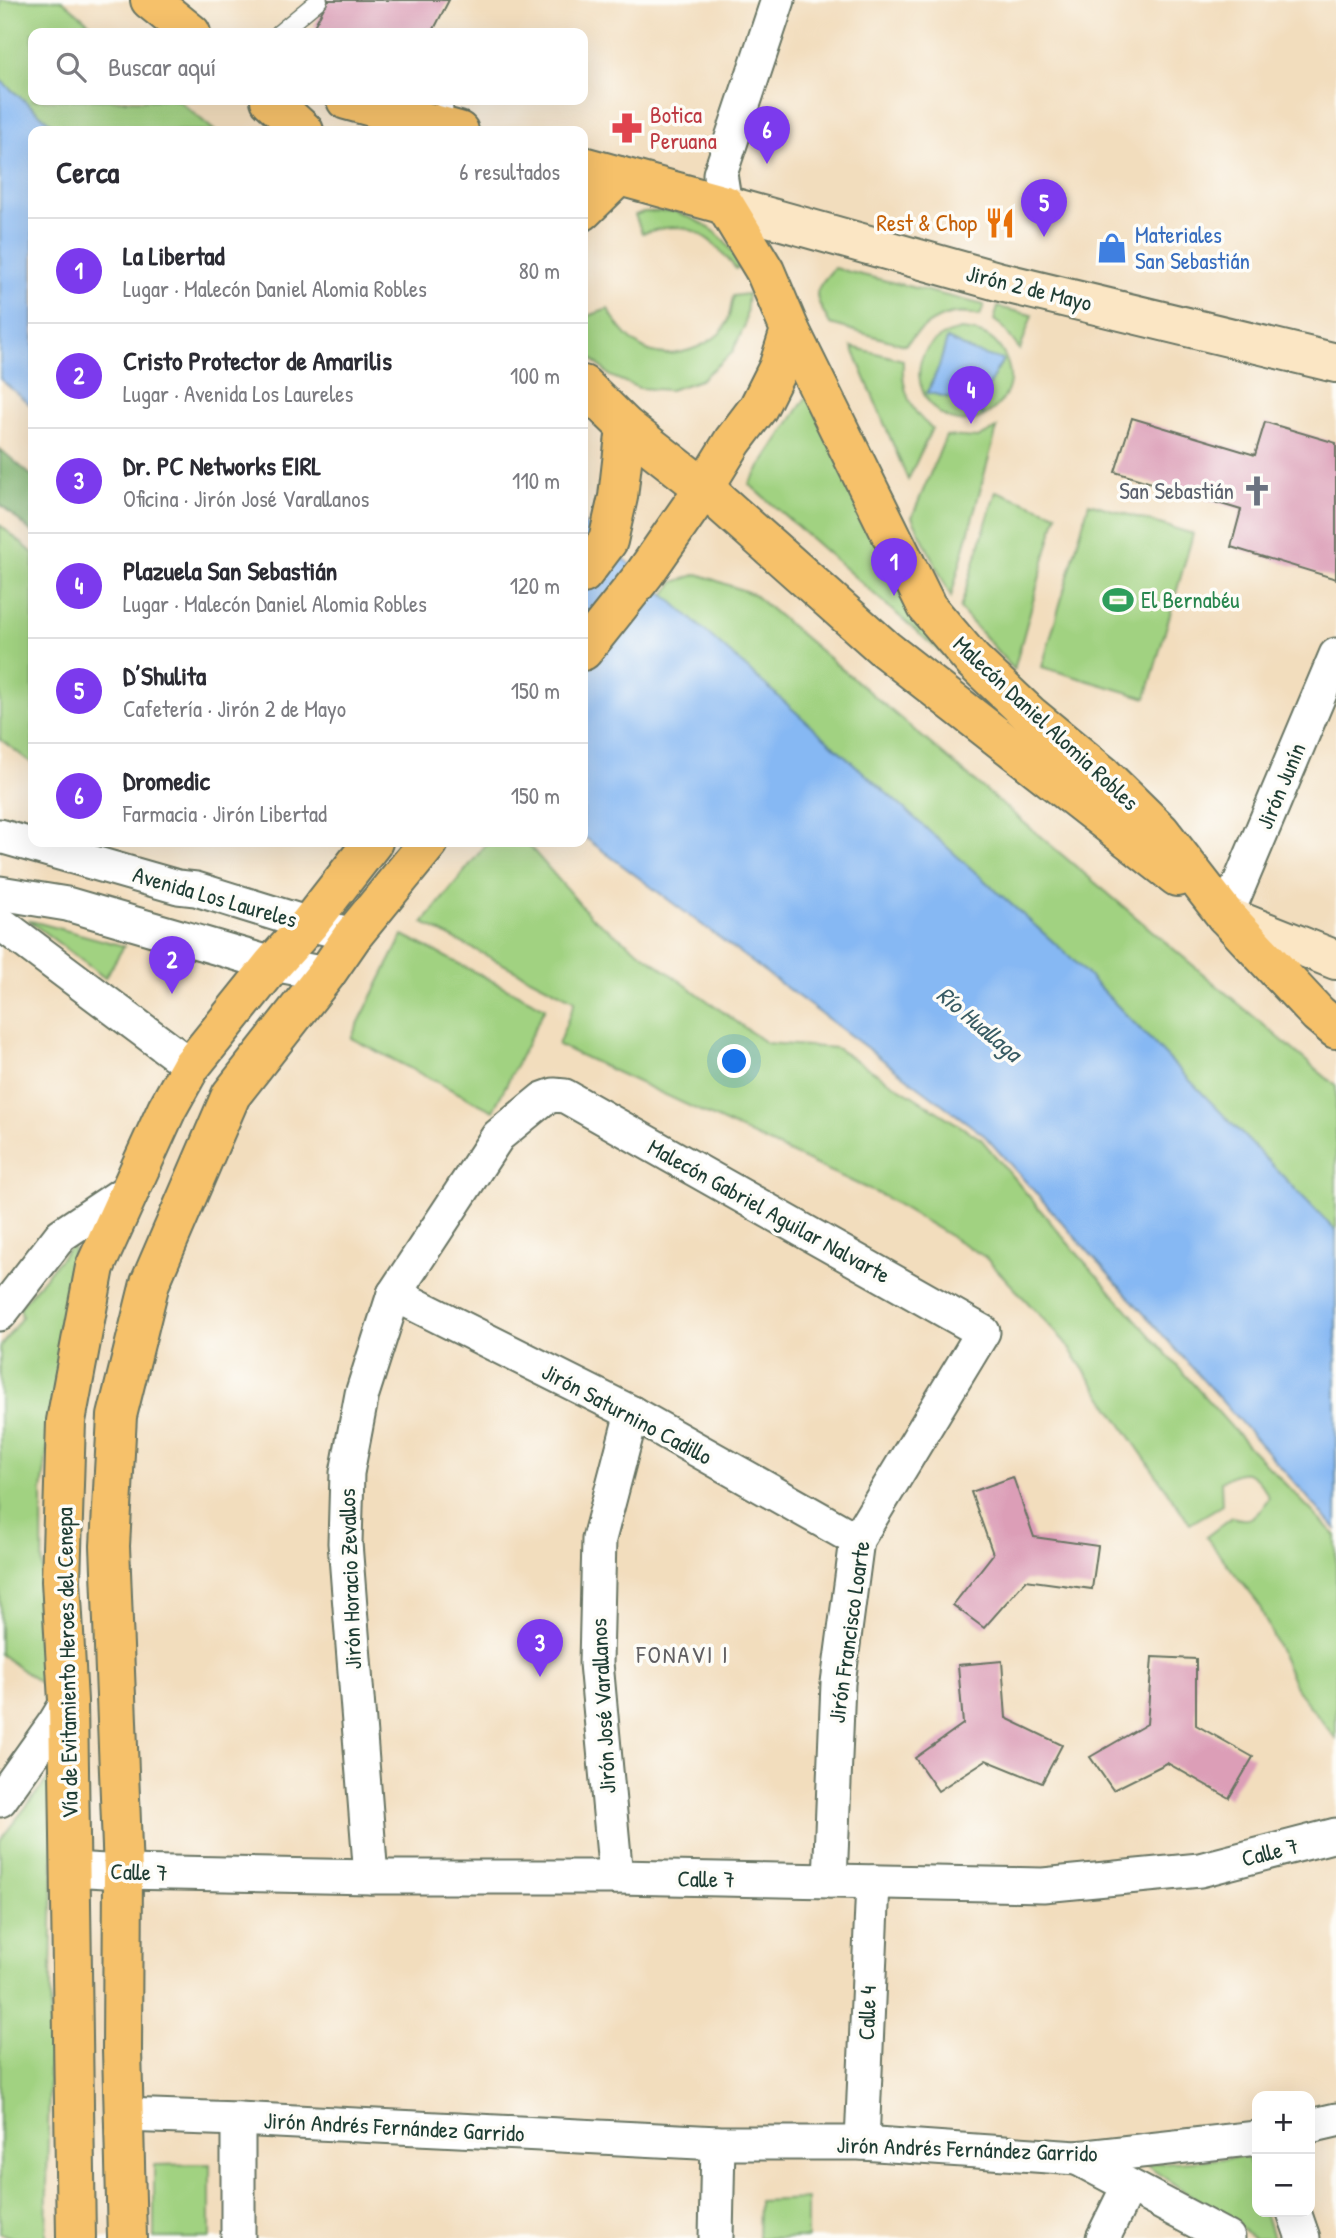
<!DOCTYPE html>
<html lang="es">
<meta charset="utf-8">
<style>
:root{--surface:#fff;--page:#f2f2f3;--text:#2b2b33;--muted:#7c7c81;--line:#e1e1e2;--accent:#7c3aed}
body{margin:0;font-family:"Patrick Hand",sans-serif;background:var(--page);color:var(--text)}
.controls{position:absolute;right:21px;bottom:21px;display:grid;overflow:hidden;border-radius:14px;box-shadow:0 7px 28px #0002}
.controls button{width:63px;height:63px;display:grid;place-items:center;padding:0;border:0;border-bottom:2px solid var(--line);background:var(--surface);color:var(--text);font:35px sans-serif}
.you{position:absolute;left:735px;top:1062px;width:24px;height:24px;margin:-18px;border:5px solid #fff;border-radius:50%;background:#1a73e8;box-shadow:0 0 0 10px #1a73e833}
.badge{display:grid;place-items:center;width:46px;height:46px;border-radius:50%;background:var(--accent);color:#fff;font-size:23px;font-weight:700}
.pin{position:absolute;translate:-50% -58px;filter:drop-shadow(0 2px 4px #0008)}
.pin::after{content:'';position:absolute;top:37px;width:24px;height:21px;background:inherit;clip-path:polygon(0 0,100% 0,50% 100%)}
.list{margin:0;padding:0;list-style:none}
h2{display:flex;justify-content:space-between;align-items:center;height:91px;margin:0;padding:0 28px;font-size:30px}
h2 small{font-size:23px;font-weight:400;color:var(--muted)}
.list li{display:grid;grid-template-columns:46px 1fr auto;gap:21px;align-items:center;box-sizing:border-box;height:105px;padding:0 28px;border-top:2px solid var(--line)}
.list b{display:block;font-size:26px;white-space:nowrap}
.list p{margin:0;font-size:23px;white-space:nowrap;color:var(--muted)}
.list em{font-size:23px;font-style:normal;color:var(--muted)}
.icon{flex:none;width:38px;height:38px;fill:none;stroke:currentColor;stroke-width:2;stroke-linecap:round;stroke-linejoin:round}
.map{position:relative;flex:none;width:1336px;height:2238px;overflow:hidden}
.search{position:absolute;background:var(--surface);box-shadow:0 7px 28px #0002;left:28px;top:28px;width:560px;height:77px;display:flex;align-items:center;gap:18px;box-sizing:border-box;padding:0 24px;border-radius:14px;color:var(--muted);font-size:26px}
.panel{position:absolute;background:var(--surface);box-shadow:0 7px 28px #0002;left:28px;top:126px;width:560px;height:721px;border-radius:14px}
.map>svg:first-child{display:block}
</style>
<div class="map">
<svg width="1336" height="2238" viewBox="0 0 1336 2238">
<rect width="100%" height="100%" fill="#fdfcf7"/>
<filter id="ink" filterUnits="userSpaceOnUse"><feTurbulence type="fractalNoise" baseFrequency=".0143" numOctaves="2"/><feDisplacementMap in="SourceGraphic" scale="14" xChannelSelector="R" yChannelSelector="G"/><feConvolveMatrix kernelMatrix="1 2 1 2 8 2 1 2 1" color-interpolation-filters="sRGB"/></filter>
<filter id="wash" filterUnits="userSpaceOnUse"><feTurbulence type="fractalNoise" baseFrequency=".00686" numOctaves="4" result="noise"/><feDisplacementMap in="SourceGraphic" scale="28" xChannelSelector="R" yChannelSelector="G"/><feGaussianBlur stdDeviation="1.57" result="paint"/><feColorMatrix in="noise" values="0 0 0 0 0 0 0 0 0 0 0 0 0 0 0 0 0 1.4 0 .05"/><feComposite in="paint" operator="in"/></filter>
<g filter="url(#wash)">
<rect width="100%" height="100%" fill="#f2ddbd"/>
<g fill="#a1d281" stroke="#60885a" stroke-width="2" fill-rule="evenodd">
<path d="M0,0H62L101,33H33V100H178L215,131H60L0,80Z"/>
<path d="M674,211C710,225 722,232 741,266L736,269C720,249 703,228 675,227C665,227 652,231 642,233L635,215L643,212Z"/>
<path d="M834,268L984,305L980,316C949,307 926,322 905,345L830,324C813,292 811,295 834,268Z"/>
<path d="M748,294L745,325L732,353L700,380L670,390L639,388L610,376L588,355L583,346V318L608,309C630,347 654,365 698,347C707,343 718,337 724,328C730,320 731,306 733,296Z"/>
<path d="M998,307L1032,315L1020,350L1002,326L994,320Z"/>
<path d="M961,330C968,331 976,331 982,334C1003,342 1016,372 1007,392C1003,401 997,407 990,412C940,449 889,367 941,337C947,333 955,332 961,330ZM947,339L974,352L1003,361C991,377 985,393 982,414C965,401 948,397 927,392L939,367Z"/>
<path d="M852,347L903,360C901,387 910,413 932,428L908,480Z"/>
<path d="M811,390L922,621L1130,819L749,484Z"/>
<path d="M997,428L951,597L912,517L946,436L978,438Z"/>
<path d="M996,491L1057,514L1014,670L960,609Z"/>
<path d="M1089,503L1193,534L1146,698L1042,667Z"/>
<path d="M0,525L33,553V764L0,739Z"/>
<path d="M698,574L753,594L1336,1086V1231L1069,956L664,595L674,582Z"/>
<path d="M488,842H526L590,916L766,1043L836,1048L981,1139L1067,1242L1250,1448L1336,1536V1739L1297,1690L1258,1603L1206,1537L1232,1517C1254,1524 1258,1514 1269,1497C1256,1474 1246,1464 1221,1482L1222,1505L1190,1524L1064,1341L985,1257L883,1196L558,1045L575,1001L423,923Z"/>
<path d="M28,920L124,946L105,978Z"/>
<path d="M403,935L545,1008L493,1111L351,1038Z"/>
<path d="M74,1242L42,1491L43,1685L0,1654V1347L22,1317L20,1307Z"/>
<path d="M55,1770L46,2238H13L0,2233V1840Z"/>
<path d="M1248,2157L1257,2188V2212H1265L1273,2238H1255L1144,2164Z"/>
<path d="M210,2164V2238H154V2165Z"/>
<path d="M807,2199V2238H758L759,2201Z"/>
</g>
<path fill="#80b46f" stroke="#507852" stroke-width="2" d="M0,449L33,477V533L0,504Z"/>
<g fill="#86b8f3" stroke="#527a94" stroke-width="2">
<path d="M0,80L60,131H33V407L0,379Z"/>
<path d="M947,339L974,352L1003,360C991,377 985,393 983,414C965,401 948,396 927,393L939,367Z"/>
<path d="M583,522L1069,956L1336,1231V1529L985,1136L583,836Z"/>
</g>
<g id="blocks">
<g fill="#dc9eb7">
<path d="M328,0H449L432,33H328L314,26Z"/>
<path d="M1132,418L1255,455L1265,422L1336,443V579L1231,547L1241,510L1115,472Z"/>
<path d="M1013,1477L1034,1537L1098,1546L1092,1589L1026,1580L984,1628L953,1605L993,1554L971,1492Z"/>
<path d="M1152,1657L1196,1659V1725L1253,1757L1229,1798L1167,1763L1113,1790L1090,1757L1147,1724Z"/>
<path d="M1002,1661L1006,1718L1062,1745L1042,1783L986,1760L938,1791L915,1758L963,1724L958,1665Z"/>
</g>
</g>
</g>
<g filter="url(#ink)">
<use href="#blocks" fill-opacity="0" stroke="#697564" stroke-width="2"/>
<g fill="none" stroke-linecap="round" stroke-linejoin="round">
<g stroke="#697564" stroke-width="19">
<g id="lane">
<path d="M279,33L319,0"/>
<path d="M444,100L445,127"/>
</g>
</g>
<g stroke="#697564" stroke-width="37">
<g id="street">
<path d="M725,205L720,174L778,0"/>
<path d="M0,836L178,887L196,889L309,924L353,935"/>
<path d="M0,893L67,904L273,964L326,974"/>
<path d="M1226,916L1336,655"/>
<path d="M0,923L191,1066"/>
<path d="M394,1294L632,1413L857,1540"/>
<path d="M0,1314L61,1235L130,1189"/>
<path d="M0,1800L54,1724L68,1701"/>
<path d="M71,1869L123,1872L371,1877H616L1043,1885L1200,1870L1336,1835"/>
<path d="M371,1877L345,1543L347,1473L362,1394L394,1294L498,1136L543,1099L554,1095L565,1096L983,1332L857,1540L838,1683L830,1881"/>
<path d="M616,1877L596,1663L599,1539L632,1413"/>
<path d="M124,2115L238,2119L718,2143H862L1077,2158L1257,2138"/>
<path d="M238,2119V2238"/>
<path d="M1310,2126L1336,2120"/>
<path d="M862,2143L873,1882"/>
<path d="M1077,2158L1228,2238"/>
<path d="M1294,2212L1303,2238"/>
<path d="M716,2238L718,2143"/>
<path d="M1103,2238L1128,2187"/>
</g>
</g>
<g stroke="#697564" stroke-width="42">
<g id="secondary">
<path d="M725,205L1001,282L1336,363"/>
<path d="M1226,916L1336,960"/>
</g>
</g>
<g stroke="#697564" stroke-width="42">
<g id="primary">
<path d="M150,0L191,33"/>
<path d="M270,100L304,131"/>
<path d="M346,100L459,131"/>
<path d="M583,166L725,205L765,271L790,330L778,368L758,408L733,441L704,488L645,573L583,651"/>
<path d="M583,211L619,176"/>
<path d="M790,330L927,607L973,661L1030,715L1103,775L1160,831L1226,916L1318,1014L1336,1029"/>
<path d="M583,385L626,427L704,488L885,649L1177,877"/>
<path d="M583,574L608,541L618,497L626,427"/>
<path d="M76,2238L68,1701L61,1581L66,1421L95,1267L167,1109L191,1066L273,964L309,924L373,842"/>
<path d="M127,2238L122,2050L123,1872L110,1546L117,1416L150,1283L231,1095L326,974L353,935L429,842"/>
</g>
</g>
<use href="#lane" stroke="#fff" stroke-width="16"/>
<use href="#street" stroke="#fff" stroke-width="33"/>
<use href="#secondary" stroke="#fbe6c4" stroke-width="38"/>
<use href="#primary" stroke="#f6c16b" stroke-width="38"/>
</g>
</g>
<defs>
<g id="pharmacy-bare" transform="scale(2.415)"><path d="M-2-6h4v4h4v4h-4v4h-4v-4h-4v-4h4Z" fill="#e0444e" stroke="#fdfcf7" stroke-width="2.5" paint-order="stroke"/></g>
<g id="restaurant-bare" transform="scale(2.415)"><path d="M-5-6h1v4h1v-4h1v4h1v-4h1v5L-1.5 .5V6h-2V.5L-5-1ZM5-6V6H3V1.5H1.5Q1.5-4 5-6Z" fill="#e8710a" stroke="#fdfcf7" stroke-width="2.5" paint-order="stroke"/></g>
<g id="shop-bare" transform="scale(2.415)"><path d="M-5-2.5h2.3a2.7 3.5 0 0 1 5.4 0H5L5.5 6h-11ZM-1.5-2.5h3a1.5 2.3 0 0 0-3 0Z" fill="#3f7fe0" stroke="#fdfcf7" stroke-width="2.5" paint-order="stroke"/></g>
<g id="church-bare" transform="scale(2.415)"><path d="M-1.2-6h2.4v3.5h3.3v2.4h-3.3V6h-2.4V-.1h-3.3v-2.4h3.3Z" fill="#6b7280" stroke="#fdfcf7" stroke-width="2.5" paint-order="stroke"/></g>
<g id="stadium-bare" transform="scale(2.415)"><path d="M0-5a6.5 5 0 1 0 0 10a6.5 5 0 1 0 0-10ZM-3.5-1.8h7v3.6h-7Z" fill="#2e9e5b" stroke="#fdfcf7" stroke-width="2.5" paint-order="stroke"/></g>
</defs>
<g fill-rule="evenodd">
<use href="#pharmacy-bare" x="627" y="128"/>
<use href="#restaurant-bare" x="1000" y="223"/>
<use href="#shop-bare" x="1112" y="248"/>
<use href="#church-bare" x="1257" y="491"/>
<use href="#stadium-bare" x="1118" y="600"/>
</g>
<g text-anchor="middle" stroke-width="7" stroke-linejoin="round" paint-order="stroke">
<g font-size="23" fill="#be3a42" stroke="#fdfcf7" text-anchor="start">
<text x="650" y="123">Botica<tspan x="650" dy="26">Peruana</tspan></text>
</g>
<g font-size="23" fill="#c56008" stroke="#fdfcf7" text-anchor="end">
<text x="977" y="231">Rest &amp; Chop</text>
</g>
<g font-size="23" fill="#366cbe" stroke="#fdfcf7" text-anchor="start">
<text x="1135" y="243">Materiales<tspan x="1135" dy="26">San Sebastián</tspan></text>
</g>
<g font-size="23" fill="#1f3d34" stroke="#fdfcf7">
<text transform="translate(1029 288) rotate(14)" y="8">Jirón 2 de Mayo</text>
<text transform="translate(1046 723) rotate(43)" y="8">Malecón Daniel Alomia Robles</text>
<text transform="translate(1281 786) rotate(-67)" y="8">Jirón Junín</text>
<text transform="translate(215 897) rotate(16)" y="8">Avenida Los Laureles</text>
<text transform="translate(769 1211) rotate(29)" y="8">Malecón Gabriel Aguilar Nalvarte</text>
<text transform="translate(627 1414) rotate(28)" y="8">Jirón Saturnino Cadillo</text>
<text transform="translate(350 1579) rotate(-92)" y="8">Jirón Horacio Zevallos</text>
<text transform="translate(849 1632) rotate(-82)" y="8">Jirón Francisco Loarte</text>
<text transform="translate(67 1663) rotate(-91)" y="8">Vía de Evitamiento Heroes del Cenepa</text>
<text transform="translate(603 1706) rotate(-93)" y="8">Jirón José Varallanos</text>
<text transform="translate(1270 1852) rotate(-14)" y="8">Calle 7</text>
<text transform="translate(139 1872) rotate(2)" y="8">Calle 7</text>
<text transform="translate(706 1879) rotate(1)" y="8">Calle 7</text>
<text transform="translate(867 2013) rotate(-88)" y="8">Calle 4</text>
<text transform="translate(394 2127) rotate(3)" y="8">Jirón Andrés Fernández Garrido</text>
<text transform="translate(967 2149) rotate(2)" y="8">Jirón Andrés Fernández Garrido</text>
</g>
<g font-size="23" fill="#5b616d" stroke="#fdfcf7" text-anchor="end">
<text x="1234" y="499">San Sebastián</text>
</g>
<g font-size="23" fill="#27864d" stroke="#fdfcf7" text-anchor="start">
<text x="1141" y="608">El Bernabéu</text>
</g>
<g font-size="24" font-style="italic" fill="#395c64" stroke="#fdfcf7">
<text transform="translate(979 1024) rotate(40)" y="8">Río Huallaga</text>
</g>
<g font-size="24" letter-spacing="2" fill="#615f62" stroke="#fdfcf7">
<text x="683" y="1663">FONAVI I</text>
</g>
</g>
</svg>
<div class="controls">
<button>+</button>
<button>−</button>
</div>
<div class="you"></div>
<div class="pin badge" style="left:894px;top:596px">1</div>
<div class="pin badge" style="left:172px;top:994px">2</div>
<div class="pin badge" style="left:540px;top:1677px">3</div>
<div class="pin badge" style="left:971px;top:424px">4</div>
<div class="pin badge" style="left:1044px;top:237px">5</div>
<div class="pin badge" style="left:767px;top:164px">6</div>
<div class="search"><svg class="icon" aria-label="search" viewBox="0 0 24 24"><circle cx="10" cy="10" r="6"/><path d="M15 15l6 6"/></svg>Buscar aquí</div>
<section class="panel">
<h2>Cerca<small>6 resultados</small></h2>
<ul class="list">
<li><span class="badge">1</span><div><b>La Libertad</b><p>Lugar · Malecón Daniel Alomia Robles</p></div><em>80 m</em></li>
<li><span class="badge">2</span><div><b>Cristo Protector de Amarilis</b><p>Lugar · Avenida Los Laureles</p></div><em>100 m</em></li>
<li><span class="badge">3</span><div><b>Dr. PC Networks EIRL</b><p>Oficina · Jirón José Varallanos</p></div><em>110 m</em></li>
<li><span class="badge">4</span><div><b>Plazuela San Sebastián</b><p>Lugar · Malecón Daniel Alomia Robles</p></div><em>120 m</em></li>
<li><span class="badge">5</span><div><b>D’Shulita</b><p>Cafetería · Jirón 2 de Mayo</p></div><em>150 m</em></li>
<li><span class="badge">6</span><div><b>Dromedic</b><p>Farmacia · Jirón Libertad</p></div><em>150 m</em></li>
</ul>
</section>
</div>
